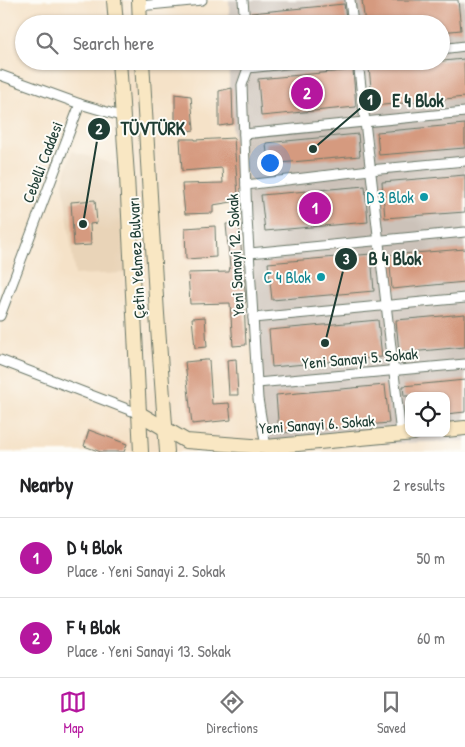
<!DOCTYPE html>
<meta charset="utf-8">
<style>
:root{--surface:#fff;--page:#f6f6f6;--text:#202124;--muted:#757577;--line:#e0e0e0;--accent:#b5179e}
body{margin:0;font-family:"Patrick Hand",sans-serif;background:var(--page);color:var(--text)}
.controls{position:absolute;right:15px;bottom:15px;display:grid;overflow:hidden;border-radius:10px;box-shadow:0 1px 4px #0004}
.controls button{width:45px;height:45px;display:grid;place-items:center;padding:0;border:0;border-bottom:1px solid var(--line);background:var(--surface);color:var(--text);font:25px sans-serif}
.you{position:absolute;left:269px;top:162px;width:18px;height:18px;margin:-12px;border:4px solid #fff;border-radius:50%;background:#1a73e8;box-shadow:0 0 0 8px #1a73e833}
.badge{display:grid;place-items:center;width:32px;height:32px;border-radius:50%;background:var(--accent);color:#fff;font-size:16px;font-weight:700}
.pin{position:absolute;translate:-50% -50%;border:2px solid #fff;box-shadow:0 1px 5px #0006}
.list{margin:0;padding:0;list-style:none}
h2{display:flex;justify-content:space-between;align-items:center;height:65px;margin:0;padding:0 20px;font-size:21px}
h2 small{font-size:16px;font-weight:400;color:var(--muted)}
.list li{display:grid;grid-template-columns:32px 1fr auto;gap:15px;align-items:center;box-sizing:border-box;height:80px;padding:0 20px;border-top:1px solid var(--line)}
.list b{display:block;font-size:19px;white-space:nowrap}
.list p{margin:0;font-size:16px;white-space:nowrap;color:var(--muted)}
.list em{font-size:16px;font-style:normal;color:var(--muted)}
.icon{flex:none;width:28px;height:28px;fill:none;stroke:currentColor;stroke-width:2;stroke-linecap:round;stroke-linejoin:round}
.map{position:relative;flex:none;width:465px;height:452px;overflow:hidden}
.search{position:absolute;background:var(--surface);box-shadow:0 1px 4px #0004;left:15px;right:15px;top:15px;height:55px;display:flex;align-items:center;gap:12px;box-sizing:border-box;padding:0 18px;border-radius:28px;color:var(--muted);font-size:19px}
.sheet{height:225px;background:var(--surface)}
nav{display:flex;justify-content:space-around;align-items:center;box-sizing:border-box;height:70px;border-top:1px solid var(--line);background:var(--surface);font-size:14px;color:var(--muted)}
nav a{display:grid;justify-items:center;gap:2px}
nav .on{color:var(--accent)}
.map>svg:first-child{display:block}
</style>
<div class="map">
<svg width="465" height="452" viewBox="0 0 465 452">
<rect width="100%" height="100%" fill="#fdfcf7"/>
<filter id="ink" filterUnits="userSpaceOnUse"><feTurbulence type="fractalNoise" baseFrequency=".02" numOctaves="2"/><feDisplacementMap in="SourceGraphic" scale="10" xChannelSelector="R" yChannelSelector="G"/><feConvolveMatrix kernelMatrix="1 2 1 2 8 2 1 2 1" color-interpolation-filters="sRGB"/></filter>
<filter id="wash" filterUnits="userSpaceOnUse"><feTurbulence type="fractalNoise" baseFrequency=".0096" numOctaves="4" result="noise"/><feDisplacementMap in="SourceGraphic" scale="20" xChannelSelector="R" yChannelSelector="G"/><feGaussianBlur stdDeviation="1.12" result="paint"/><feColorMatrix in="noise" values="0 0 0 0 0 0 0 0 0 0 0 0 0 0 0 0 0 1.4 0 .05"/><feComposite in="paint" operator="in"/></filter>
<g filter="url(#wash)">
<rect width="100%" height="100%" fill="#f5e2c8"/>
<path fill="#e9d4b8" d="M72,151L122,167L127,273L75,275L63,182Z"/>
<path fill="#ccc2b9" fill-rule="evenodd" d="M229,0H465V441L337,445L261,450L229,89V61H441V24H229ZM409,396H446V433H409Z"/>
<g id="blocks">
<g fill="#d59a7f">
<path d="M362,0H458L461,30L441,32V24H365Z"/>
<path d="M344,4L347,24H252L251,13Z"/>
<path d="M464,59L465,97L373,106L369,68Z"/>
<path d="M353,70L356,107L261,116L258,79Z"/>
<path d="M232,88L233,124L219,126V91Z"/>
<path d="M175,94L191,96L194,130L179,132L175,130Z"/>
<path d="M465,124V148L379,155L377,132Z"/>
<path d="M358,134L360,156L268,164L266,143Z"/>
<path d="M234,138L238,196L232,197V202L213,205V213L185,214L182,184L223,183L222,168L182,171L180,139H195V140Z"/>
<path d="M465,175V212L385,218L382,182Z"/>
<path d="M365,186L368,222L265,231L261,195Z"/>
<path d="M95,200L97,223L90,224L91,245L74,246L71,202Z"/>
<path d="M226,224H239L246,302H244L246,345L233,346L230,303L190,304L188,273L229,272L230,267Z"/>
<path d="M215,226L216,257L186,259L185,228Z"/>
<path d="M465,249V282L392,289L389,255Z"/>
<path d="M371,254L374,291L272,300L268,263Z"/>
<path d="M465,314V347L399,353L396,320Z"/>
<path d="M205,317L207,347L195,348L192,318Z"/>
<path d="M378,320L382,357L272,367L269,330Z"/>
<path d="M236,359L238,395H229L227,360Z"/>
<path d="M205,360H209L212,404L229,403L231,420L192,424L185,362Z"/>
<path d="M465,380V412L446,414V396H404L403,386Z"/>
<path d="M385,385L389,423L279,433L276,395Z"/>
<path d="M89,430L127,444L124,452H101L84,446Z"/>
</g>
</g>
</g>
<g filter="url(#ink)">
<use href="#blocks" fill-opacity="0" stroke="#6a7768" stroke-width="1"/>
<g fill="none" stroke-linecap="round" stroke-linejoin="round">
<g stroke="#6a7768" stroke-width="11">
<g id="street">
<path d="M243,0L245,24"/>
<path d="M350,0L353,24"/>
<path d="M139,6L202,0"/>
<path d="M441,49L465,46"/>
<path d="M247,61L248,68L242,85L247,218L258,399L266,447"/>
<path d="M358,61L401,434"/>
<path d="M248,68L315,61"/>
<path d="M0,75L80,104L124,117"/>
<path d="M244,134L465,112"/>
<path d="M246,185L370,170L465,161"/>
<path d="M250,253L465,232"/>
<path d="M0,316L80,104"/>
<path d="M253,318L465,298"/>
<path d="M0,360L140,414"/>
<path d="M257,383L465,364"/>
</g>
</g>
<g stroke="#6a7768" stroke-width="16">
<g id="secondary">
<path d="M114,0L116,24"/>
<path d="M139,0L140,24"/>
<path d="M119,61L127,176L141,452"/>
<path d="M142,61L157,314L167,452"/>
<path d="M140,414L186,441L266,447L414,433"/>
<path d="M446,430L465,428"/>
</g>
</g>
<use href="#street" stroke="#fff" stroke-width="9"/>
<use href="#secondary" stroke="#f9e7c3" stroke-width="14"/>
</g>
</g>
<g fill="#0f9aa8" stroke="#fdfcf7" stroke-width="2">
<circle cx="424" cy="197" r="5"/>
<circle cx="321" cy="277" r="5"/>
</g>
<g text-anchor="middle" stroke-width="4" stroke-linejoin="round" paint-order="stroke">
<g font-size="16" fill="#1f3d34" stroke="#fdfcf7">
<text transform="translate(42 162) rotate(-69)" y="6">Cebelli Caddesi</text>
<text transform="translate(235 255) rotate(-93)" y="6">Yeni Sanayi 12. Sokak</text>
<text transform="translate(136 258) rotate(-93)" y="6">Çetin Yelmez Bulvarı</text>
<text transform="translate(360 358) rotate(-5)" y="6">Yeni Sanayi 5. Sokak</text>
<text transform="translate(317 424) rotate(-4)" y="6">Yeni Sanayi 6. Sokak</text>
</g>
<g font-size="16" fill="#0d838f" stroke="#fdfcf7" text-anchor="end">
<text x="414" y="203">D 3 Blok</text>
<text x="311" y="283">C 4 Blok</text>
</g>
</g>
<path fill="none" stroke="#1f3d34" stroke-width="2" d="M313 149L370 100M83 224L99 129M325 343L346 259"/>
<g fill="#1f3d34" stroke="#fdfcf7" stroke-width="2">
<circle cx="313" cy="149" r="5"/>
<circle cx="83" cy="224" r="5"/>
<circle cx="325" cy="343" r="5"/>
<circle cx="370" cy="100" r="12"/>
<circle cx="99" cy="129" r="12"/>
<circle cx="346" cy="259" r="12"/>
</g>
<g font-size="15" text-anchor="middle" font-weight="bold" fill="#fff">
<text x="370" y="105">1</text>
<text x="99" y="134">2</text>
<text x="346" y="264">3</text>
</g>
<g font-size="18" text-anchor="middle" font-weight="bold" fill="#1f3d34" stroke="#fdfcf7" stroke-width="4" stroke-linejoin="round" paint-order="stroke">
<text x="418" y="107">E 4 Blok</text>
<text x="153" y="135">TÜVTÜRK</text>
<text x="395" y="265">B 4 Blok</text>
</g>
</svg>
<div class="controls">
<button><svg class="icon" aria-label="locate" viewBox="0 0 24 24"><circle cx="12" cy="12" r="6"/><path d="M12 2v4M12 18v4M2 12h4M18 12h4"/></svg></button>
</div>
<div class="you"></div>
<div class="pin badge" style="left:315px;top:208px">1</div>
<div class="pin badge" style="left:307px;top:93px">2</div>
<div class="search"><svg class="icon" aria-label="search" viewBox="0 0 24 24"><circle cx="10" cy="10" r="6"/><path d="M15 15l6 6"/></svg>Search here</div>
</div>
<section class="sheet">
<h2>Nearby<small>2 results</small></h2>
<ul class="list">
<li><span class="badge">1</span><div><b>D 4 Blok</b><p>Place · Yeni Sanayi 2. Sokak</p></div><em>50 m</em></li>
<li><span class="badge">2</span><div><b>F 4 Blok</b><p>Place · Yeni Sanayi 13. Sokak</p></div><em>60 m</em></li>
</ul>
</section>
<nav>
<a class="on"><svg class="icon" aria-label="map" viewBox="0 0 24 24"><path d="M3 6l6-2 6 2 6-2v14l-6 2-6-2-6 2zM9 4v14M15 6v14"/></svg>Map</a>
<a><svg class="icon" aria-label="directions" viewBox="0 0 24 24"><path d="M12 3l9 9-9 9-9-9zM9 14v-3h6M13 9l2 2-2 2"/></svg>Directions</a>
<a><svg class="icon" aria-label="saved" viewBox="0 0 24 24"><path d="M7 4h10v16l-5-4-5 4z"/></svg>Saved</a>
</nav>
